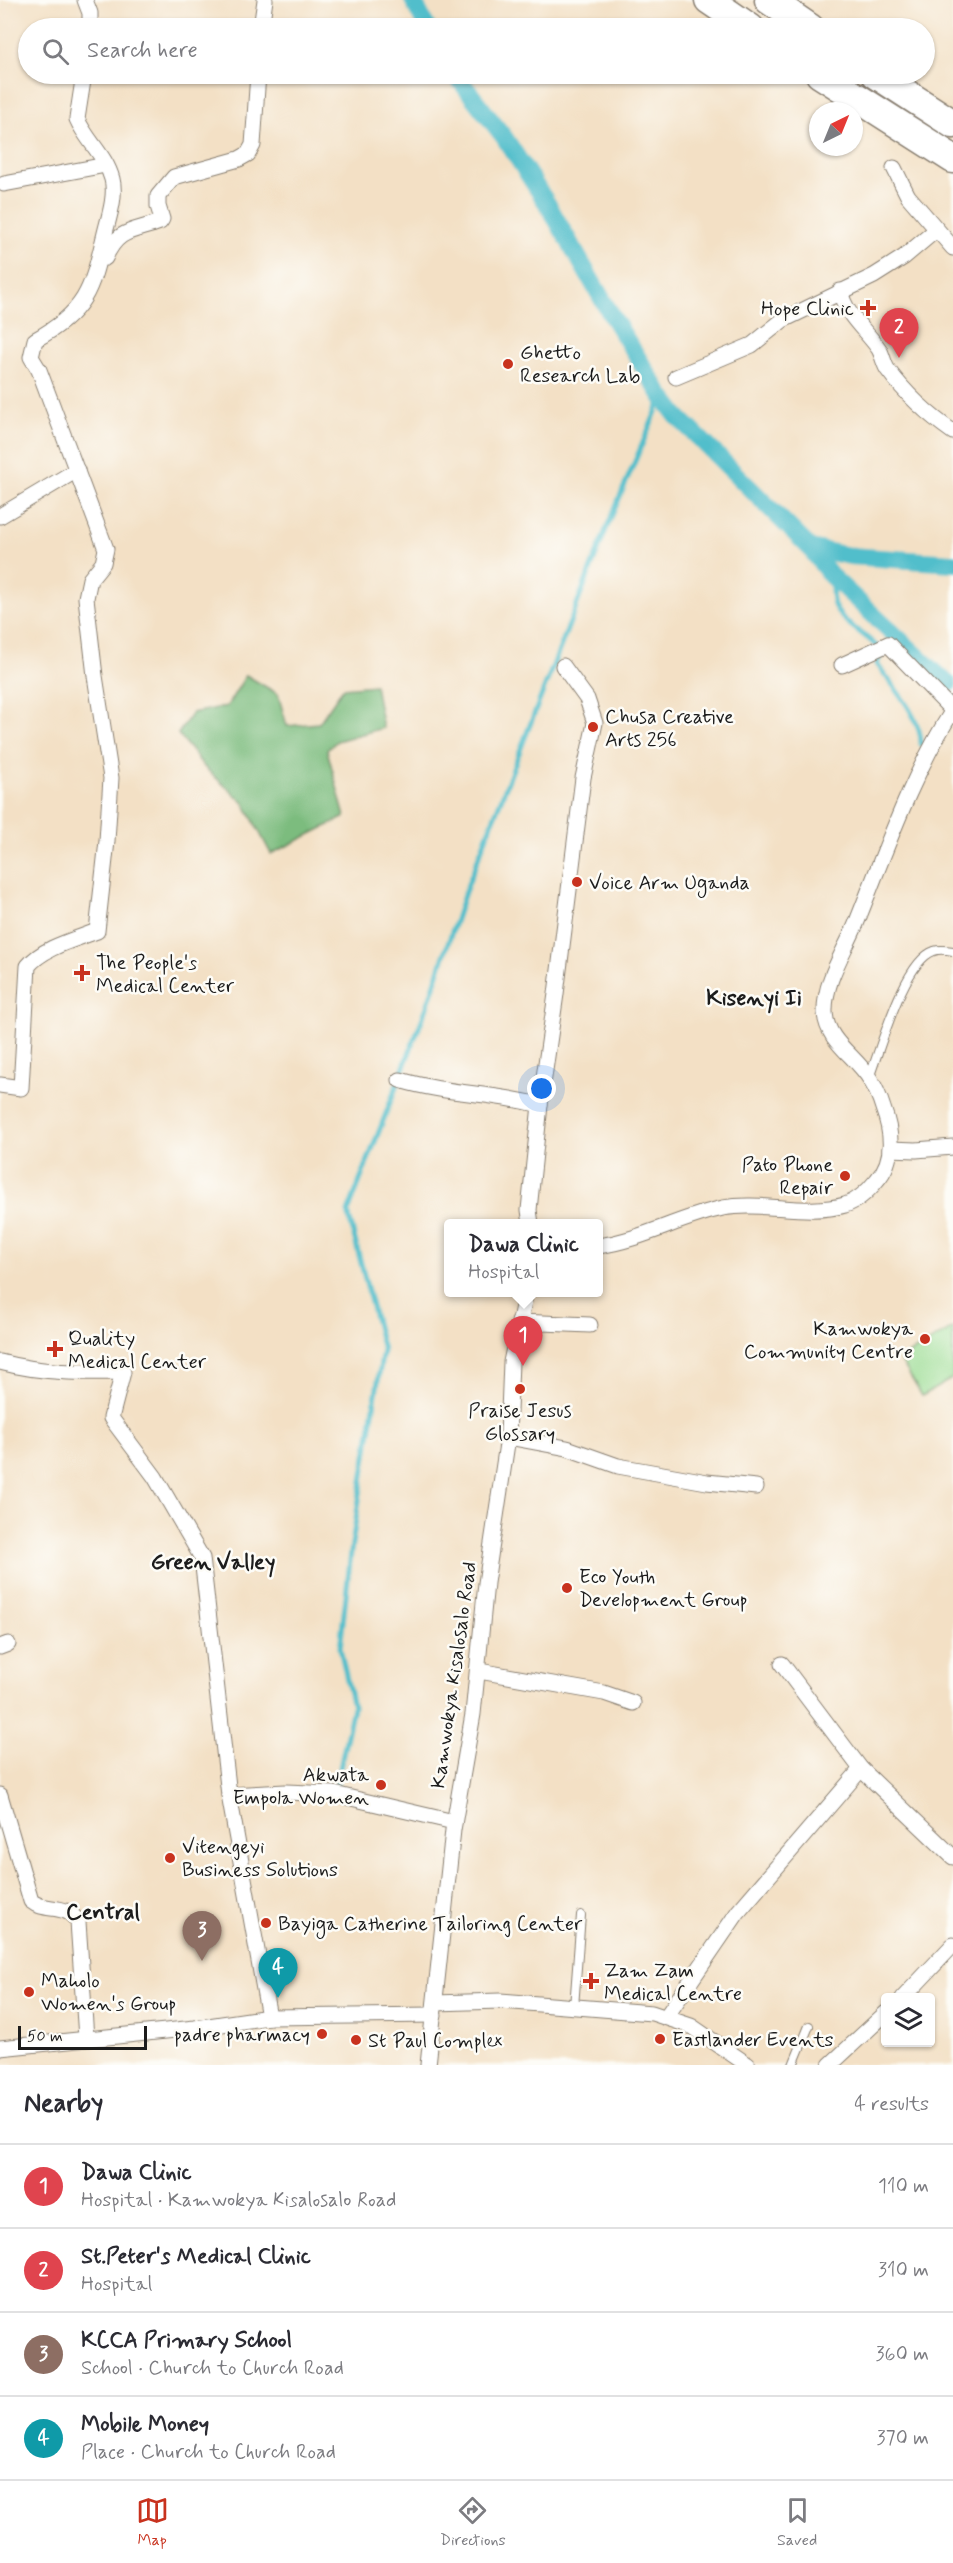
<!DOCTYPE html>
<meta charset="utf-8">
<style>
:root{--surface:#fff;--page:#f2f2f3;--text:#2b2b33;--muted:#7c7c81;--line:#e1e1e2;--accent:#c8321e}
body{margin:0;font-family:Mynerve,sans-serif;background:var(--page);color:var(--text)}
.controls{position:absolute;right:18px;bottom:18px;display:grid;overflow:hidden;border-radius:6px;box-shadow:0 2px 4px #0004}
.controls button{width:54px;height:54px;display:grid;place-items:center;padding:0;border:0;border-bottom:2px solid var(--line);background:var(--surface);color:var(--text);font:30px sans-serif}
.compass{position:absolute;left:809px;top:102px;width:54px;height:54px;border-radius:50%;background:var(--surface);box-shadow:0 2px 4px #0004;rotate:43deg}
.scale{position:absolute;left:18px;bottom:15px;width:129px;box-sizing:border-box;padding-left:6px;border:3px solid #1c1c1c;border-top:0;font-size:16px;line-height:21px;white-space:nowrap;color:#1c1c1c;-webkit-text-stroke:4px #fdfcf7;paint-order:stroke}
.you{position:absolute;left:542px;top:1089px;width:21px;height:21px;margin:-15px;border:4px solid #fff;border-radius:50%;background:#1a73e8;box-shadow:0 0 0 9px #1a73e833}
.badge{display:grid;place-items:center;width:39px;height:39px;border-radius:50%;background:var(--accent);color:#fff;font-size:20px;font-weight:700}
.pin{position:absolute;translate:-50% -50px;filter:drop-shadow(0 2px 3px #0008)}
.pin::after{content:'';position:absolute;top:32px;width:21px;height:18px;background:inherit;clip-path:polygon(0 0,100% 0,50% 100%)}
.popup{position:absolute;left:444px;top:1219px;width:159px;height:78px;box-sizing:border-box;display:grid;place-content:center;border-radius:6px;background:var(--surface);filter:drop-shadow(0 2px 4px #0005);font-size:20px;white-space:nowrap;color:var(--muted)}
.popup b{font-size:22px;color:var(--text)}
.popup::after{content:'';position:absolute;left:50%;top:100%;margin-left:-12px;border:12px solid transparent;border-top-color:var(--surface)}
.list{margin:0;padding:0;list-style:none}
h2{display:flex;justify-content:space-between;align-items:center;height:78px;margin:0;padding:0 24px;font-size:26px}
h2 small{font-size:20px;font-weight:400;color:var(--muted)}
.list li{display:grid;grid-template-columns:39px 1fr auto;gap:18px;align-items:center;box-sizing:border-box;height:84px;padding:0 24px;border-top:2px solid var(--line)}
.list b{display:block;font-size:22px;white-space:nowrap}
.list p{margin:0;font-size:20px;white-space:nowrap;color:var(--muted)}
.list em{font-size:20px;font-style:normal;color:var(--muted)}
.icon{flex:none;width:33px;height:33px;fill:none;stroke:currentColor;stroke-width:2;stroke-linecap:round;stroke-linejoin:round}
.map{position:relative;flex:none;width:953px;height:2065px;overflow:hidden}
.search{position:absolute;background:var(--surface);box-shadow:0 2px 4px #0004;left:18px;right:18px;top:18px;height:66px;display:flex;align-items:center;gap:15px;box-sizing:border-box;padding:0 21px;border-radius:33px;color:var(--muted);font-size:22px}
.sheet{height:414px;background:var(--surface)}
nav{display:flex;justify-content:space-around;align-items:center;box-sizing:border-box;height:84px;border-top:2px solid var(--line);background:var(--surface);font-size:16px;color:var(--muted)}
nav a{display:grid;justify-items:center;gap:3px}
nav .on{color:var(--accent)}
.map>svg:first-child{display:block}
</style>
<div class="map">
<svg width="953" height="2065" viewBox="0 0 953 2065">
<rect width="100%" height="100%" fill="#fdfcf7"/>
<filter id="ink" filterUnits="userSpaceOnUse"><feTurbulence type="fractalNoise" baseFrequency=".0167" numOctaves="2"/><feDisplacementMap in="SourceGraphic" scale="12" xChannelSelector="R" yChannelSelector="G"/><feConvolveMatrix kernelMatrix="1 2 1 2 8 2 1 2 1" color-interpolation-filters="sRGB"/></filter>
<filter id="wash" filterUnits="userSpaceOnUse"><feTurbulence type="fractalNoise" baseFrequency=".008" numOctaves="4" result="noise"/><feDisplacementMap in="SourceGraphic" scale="24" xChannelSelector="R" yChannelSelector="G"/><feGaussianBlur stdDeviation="1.35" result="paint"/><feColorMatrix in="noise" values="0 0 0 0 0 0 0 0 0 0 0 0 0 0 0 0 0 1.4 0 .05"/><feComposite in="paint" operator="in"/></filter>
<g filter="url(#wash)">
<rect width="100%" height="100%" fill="#f3e0c5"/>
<path fill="#9bdd94" stroke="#5c7c58" stroke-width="1.5" d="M953,1328V1378L922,1396L900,1359Z"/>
<path fill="#7cbc7e" stroke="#4c6c4d" stroke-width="1.5" d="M246,675L278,694L287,726L319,723L343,688L375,685L383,728L337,741L327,750L345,817L271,854L244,803L205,768L178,734L192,713L227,706Z"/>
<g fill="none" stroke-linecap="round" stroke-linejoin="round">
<g stroke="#51becb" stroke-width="5">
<path d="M831,576C833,585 831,596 834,605C842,625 869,635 882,652L877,664C892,685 922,718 921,744"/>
<path d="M335,1792L353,1707L340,1648L352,1544L383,1350L348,1212L428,1004L465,892L607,527L661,400V395"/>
</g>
<g stroke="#51becb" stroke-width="18">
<path d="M413,0L427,28"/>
<path d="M455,74L504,137L548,205L613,318L661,395L677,416L810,548L831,576L948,684"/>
<path d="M810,548L850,556L953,563"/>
</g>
</g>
</g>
<g filter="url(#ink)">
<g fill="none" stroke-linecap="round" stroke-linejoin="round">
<g stroke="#887e70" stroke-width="10">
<g id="service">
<path d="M869,1078C881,1047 904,961 934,951C939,949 947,950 953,951"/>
<path d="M574,2007L581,1915"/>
<path d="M793,2065L809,2026"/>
</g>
</g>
<g stroke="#887e70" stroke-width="17">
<g id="minor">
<path d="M85,0L90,13V28"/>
<path d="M261,28L265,0"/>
<path d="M894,168L908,196L953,248"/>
<path d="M4,184L106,165"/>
<path d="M105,258C118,228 133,232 160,222L162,219L158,206V196L174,177L239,159L248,154L253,145L258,74"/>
<path d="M840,291C846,316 865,329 879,349C883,356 884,365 888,370C905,393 930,416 953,432"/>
<path d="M676,377L752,345L783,320L874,276L904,257L936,230"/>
<path d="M0,516L77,470"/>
<path d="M842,665L888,644L952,710"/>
<path d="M400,1080C446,1094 494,1093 540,1105"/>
<path d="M0,1085L21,1088L28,966C44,947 74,940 97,931L107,841L111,778L95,676L86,598L90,579L103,563L106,549L39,370L31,357L35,340C90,310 92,285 106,229C110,214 116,194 112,179C106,156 86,140 77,119L84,74"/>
<path d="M890,1149L916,1150L953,1147"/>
<path d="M531,1224L529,1210L540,1105L556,994L583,778L595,723L587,699L563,666"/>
<path d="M598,1246C642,1240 680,1217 723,1208C763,1201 806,1216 845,1205C858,1201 869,1190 877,1180C895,1160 892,1132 883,1108C880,1098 875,1087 870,1079C856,1056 827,1042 825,1013C824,981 844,953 856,924C885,852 911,776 953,710"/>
<path d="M519,1322L590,1325"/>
<path d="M0,1362C41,1373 81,1373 123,1372L111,1418L155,1477L202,1558L229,1795L269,2017"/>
<path d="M508,1437L567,1448L618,1466L707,1482L756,1487"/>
<path d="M0,1647L8,1644"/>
<path d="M782,1664L861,1769L953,1857"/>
<path d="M479,1671L604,1693L633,1703"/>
<path d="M0,1795L31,1901C45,1913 66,1902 78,1922L86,2038"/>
<path d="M229,1795L286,1792L334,1794L454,1822"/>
<path d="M903,1998L953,1945"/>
<path d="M435,2003L500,2001L652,2013L691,2026L748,2065"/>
<path d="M666,2017L738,1912L861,1769"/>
<path d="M0,2048L195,2028L269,2017L434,2015"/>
<path d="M428,2065L453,1830L473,1714L486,1583L508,1437L511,1362L526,1292"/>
<path d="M830,2065L886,2013"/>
</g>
</g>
<g stroke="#887e70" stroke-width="31">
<g id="motorway">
<path d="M709,0L750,28"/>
<path d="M769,0L810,28"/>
<path d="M820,74L953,159"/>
<path d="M876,74L953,124"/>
</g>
</g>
<use href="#service" stroke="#fff" stroke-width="8"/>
<use href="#minor" stroke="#fff" stroke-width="15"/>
<use href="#motorway" stroke="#fff" stroke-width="28"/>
</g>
</g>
<g fill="#c8321e" stroke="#fdfcf7" stroke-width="2">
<path d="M865 299h6v6h6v6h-6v6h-6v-6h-6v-6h6z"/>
<circle cx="508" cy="364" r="6"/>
<circle cx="593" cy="727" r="6"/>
<circle cx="577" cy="882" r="6"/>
<path d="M79 964h6v6h6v6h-6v6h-6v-6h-6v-6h6z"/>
<circle cx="845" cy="1176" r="6"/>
<circle cx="925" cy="1339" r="6"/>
<path d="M52 1340h6v6h6v6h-6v6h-6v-6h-6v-6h6z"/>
<circle cx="520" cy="1389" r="6"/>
<circle cx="567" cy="1588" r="6"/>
<circle cx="381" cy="1785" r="6"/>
<circle cx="170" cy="1858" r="6"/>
<circle cx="266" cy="1923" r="6"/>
<path d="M588 1972h6v6h6v6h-6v6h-6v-6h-6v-6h6z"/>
<circle cx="29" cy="1992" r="6"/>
<circle cx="322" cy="2034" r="6"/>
<circle cx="660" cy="2039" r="6"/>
<circle cx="356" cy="2040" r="6"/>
</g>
<g text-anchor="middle" stroke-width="5" stroke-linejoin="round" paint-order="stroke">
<g font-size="20" fill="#1c1c1c" stroke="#fdfcf7" text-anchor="start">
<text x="854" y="315" text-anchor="end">Hope Clinic</text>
<text x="520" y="359">Ghetto<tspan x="520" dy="23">Research Lab</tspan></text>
<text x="605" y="723">Chusa Creative<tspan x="605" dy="23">Arts 256</tspan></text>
<text x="589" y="889">Voice Arm Uganda</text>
<text x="96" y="969">The People's<tspan x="96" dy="23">Medical Center</tspan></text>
<text x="833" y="1171" text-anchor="end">Pato Phone<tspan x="833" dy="23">Repair</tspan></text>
<text x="913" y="1335" text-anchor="end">Kamwokya<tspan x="913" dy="23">Community Centre</tspan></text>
<text x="68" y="1345">Quality<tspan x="68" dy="23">Medical Center</tspan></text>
<text x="520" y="1417" text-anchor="middle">Praise Jesus<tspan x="520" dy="23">Glossary</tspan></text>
<text x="579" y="1583">Eco Youth<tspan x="579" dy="23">Development Group</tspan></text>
<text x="369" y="1781" text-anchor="end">Akwata<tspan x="369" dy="23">Empola Women</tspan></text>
<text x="182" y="1853">Vitengeyi<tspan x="182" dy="23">Business Solutions</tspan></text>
<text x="278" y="1930">Bayiga Catherine Tailoring Center</text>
<text x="604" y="1977">Zam Zam<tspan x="604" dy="23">Medical Centre</tspan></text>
<text x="41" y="1987">Maholo<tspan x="41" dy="23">Women's Group</tspan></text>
<text x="310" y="2041" text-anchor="end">padre pharmacy</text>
<text x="672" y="2046">Eastlander Events</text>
<text x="368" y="2047">St Paul Complex</text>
</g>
<g font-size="20" fill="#1c1c1c" stroke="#fdfcf7">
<text transform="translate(453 1675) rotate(-82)" y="7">Kamwokya Kisalosalo Road</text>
</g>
<g font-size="22" font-weight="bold" fill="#1c1c1c" stroke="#fdfcf7">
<text x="754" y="1005">Kisenyi Ii</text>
<text x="213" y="1569">Green Valley</text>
<text x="103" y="1919">Central</text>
</g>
</g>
</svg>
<div class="controls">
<button><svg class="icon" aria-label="layers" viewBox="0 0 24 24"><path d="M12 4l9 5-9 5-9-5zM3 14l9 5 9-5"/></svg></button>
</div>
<svg class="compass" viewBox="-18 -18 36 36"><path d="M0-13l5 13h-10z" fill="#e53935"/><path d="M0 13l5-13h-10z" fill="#7c7c81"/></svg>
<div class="scale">50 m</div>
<div class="you"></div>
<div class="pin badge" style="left:523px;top:1366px;background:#e0444e">1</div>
<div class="popup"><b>Dawa Clinic</b>Hospital</div>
<div class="pin badge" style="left:899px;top:358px;background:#e0444e">2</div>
<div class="pin badge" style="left:202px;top:1961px;background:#8d6e63">3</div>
<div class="pin badge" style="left:278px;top:1998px;background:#0f9aa8">4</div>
<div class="search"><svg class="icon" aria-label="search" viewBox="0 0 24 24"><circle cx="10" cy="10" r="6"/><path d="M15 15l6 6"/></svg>Search here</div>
</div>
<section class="sheet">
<h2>Nearby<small>4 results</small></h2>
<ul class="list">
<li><span class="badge" style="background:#e0444e">1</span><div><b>Dawa Clinic</b><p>Hospital · Kamwokya Kisalosalo Road</p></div><em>110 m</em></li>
<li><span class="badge" style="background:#e0444e">2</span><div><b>St.Peter's Medical Clinic</b><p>Hospital</p></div><em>310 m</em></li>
<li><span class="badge" style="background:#8d6e63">3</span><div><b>KCCA Primary School</b><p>School · Church to Church Road</p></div><em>360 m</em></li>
<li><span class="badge" style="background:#0f9aa8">4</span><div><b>Mobile Money</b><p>Place · Church to Church Road</p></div><em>370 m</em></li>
</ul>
</section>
<nav>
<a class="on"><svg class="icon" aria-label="map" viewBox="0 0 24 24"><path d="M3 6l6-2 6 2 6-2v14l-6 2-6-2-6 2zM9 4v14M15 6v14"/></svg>Map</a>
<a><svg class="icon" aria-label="directions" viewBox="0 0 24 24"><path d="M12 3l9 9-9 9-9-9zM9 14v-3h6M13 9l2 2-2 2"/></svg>Directions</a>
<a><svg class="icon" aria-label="saved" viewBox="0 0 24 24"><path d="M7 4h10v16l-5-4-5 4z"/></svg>Saved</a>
</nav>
